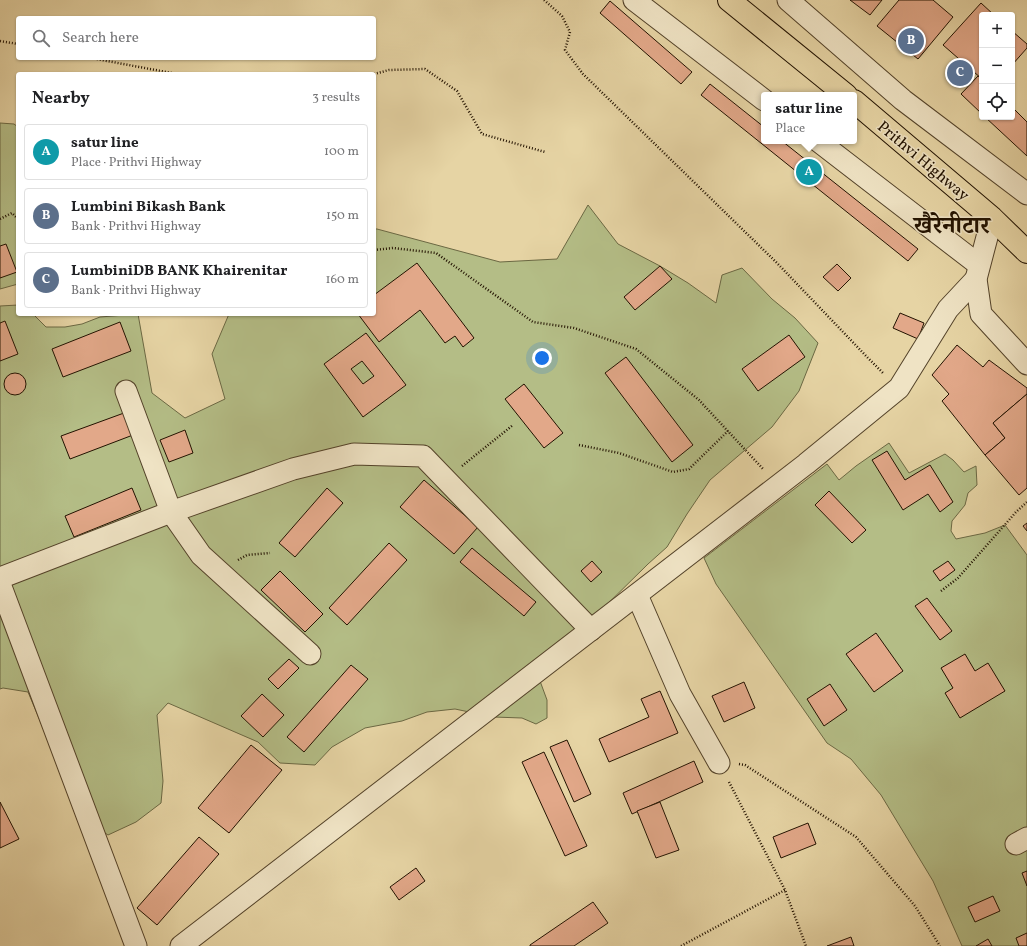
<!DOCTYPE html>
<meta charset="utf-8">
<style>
:root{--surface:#fff;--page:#f2f2f2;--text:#202124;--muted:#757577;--line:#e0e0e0;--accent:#8f2418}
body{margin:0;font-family:Vollkorn,"Noto Serif Devanagari",serif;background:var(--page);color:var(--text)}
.controls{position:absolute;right:12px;top:12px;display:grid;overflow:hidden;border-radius:4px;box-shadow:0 1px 3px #0004}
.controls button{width:36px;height:36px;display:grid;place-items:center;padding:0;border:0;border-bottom:1px solid var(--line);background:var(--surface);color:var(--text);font:20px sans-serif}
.you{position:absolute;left:542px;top:358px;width:14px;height:14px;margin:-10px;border:3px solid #fff;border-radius:50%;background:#1a73e8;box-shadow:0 0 0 6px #1a73e833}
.badge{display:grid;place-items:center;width:26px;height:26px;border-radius:50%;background:var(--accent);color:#fff;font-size:13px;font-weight:700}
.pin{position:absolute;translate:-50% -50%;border:2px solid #fff;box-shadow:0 1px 4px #0006}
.popup{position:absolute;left:761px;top:92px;width:96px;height:52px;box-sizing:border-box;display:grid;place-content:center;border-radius:4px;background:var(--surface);filter:drop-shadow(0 1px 3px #0005);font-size:13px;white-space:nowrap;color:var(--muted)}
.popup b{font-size:15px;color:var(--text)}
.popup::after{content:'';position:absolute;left:50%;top:100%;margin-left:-8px;border:8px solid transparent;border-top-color:var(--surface)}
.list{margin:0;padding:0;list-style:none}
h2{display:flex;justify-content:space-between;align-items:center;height:52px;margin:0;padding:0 16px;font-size:17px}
h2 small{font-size:13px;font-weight:400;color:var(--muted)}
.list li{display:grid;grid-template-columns:26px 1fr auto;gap:12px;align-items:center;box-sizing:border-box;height:56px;margin:0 8px 8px;padding:0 8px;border:1px solid var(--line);border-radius:4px}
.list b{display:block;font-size:15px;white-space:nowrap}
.list p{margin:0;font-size:13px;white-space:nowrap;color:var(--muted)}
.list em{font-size:13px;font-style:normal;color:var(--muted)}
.icon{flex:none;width:22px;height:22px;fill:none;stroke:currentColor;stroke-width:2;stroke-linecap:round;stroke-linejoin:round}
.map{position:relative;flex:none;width:1027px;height:946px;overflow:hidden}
.search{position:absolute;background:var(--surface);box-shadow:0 1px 3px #0004;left:16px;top:16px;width:360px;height:44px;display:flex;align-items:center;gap:10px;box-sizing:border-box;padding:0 14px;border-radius:4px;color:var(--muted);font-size:15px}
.panel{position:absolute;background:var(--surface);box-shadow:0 1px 3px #0004;left:16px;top:72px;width:360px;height:244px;border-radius:4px}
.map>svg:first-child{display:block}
</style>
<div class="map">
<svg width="1027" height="946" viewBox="0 0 1027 946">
<rect width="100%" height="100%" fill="#e6d4a4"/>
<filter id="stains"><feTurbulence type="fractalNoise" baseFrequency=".005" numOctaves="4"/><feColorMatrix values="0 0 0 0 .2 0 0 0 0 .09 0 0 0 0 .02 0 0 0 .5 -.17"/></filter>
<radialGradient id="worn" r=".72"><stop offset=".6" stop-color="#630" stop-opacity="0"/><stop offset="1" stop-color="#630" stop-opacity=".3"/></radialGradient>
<g fill="#b4bd86" stroke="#6b6843">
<path d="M0,123L14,124L18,127V284L0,289Z"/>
<path d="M588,205L618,244L660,266L688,283L716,303L722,275L742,268L772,299L795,318L818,343L799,391L772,427L710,480L687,514L667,547L648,564L579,632L540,681L547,700V718L536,724L522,718L493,717L455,709L427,712L402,721L365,728L332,747L315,765L280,763L258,742L168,703L157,715L163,781L161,803L136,822L108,835L80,816L28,692L3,688L0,689V306L18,305V314H33L46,327H65L82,324L100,317L138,314L152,393L185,418L225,399L212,354L229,314H374V229H377L500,262L557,259Z"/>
<path d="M889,443L909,473L945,454L953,460L964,472L976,466L977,485L968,493L965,505L952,521L951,531L956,539L985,533L1005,525L1027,555V946H962L933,881L881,795L851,759L827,743L716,584L704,558L827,464L839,480L856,466Z"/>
</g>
<g fill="#e2a889" stroke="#221200" fill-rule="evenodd">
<path d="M850,0H882L870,15Z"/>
<path d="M899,0H933L953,17L918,59L877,26Z"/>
<path d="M610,1L692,72L681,84L600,13Z"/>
<path d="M981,3L994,15H982V79L943,45Z"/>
<path d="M1012,31L1027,44V48L1012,65Z"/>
<path d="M978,76L982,79V114L961,94Z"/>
<path d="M710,84L764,127V141H782L918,249L908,261L701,95Z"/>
<path d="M1012,107L1027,122V156L985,117H1012Z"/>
<path d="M6,244L17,272L0,278V246Z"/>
<path d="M417,263L474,338L463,347L455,336L445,343L420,310L379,342L358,314H374V295Z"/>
<path d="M837,264L851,278L838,291L823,277Z"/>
<path d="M660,266L672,279L635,310L624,297Z"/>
<path d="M900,313L924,323L918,339L893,328Z"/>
<path d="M5,321L18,354L0,361V323Z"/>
<path d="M120,322L131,351L63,377L52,349Z"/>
<path d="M366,333L406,385L363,417L324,364ZM362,361L374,376L363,384L351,369Z"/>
<path d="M789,335L805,357L758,391L742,369Z"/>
<path d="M957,345L983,367L989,360L1027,388V394L993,423L1005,438L985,455L942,401L949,394L932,375Z"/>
<path d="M626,357L693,445L672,462L605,373Z"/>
<circle cx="15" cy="384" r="11"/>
<path d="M524,384L563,433L544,448L505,399Z"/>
<path d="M1027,394V488L1019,495L985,455L1005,438L993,423Z"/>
<path d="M124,413L133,435L70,459L61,436Z"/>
<path d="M185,430L193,453L169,462L160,440Z"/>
<path d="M887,451L905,480L930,465L953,502L940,512L928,494L903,510L872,460Z"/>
<path d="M424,480L478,527L454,554L400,507Z"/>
<path d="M132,488L141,510L74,537L65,516Z"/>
<path d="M327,488L343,503L295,557L279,543Z"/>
<path d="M829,491L866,530L852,543L815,505Z"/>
<path d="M1027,523V531L1023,526Z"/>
<path d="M389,543L407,560L347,625L329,608Z"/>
<path d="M472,548L536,602L524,616L460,562Z"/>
<path d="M592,561L602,572L591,582L581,571Z"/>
<path d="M948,561L955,570L940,581L933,571Z"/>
<path d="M280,571L323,614L305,632L261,590Z"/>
<path d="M927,598L952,631L940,640L915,606Z"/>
<path d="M876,633L903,671L874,692L846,654Z"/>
<path d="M965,654L975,671L988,663L1005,691L960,718L945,693L953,688L941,668Z"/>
<path d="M289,659L299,668L278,689L268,679Z"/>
<path d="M351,665L368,679L304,752L287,737Z"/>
<path d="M744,682L755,708L724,722L712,696Z"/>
<path d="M830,684L847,710L824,726L807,699Z"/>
<path d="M660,691L678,733L609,762L599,739L649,717L641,699Z"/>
<path d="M262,694L284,715L263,737L241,716Z"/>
<path d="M567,740L591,794L574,802L550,747Z"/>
<path d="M251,745L282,770L229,833L198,808Z"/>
<path d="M544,752L587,846L565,856L522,762Z"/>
<path d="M694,761L703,782L632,814L623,793Z"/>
<path d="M0,802L19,839L0,848Z"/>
<path d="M660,802L679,850L656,858L637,811Z"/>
<path d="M808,823L816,844L781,858L773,837Z"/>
<path d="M199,837L219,854L157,925L137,908Z"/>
<path d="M416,868L425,881L399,900L390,887Z"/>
<path d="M1027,871V886L1022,873Z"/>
<path d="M993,896L1000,911L975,922L968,907Z"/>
<path d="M593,902L608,923L574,946H530V945Z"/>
<path d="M1027,933V946H1019L1016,938Z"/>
<path d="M851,937L854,946H827Z"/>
<path d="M988,939L992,946H976Z"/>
</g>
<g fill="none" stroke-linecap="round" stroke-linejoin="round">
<g stroke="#534229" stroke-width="23">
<g id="minor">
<path d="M634,0L764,100"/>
<path d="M788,0L903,100L1027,194"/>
<path d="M818,141L979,265"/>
<path d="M992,218L976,279L981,314L1027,364"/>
<path d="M126,391L171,512L201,555L310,654"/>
<path d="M0,578L171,512L293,469L354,454L423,456L591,630"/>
<path d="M0,584L136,946"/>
<path d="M637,595L680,694L719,763"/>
<path d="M1016,844L1027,838"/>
<path d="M181,946L806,464L899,388L948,309L976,279"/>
</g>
</g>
<g stroke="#221200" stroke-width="24">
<g id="highway">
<path d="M729,0L846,95"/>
<path d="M854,101L992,218L1027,252"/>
</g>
</g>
<g stroke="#221200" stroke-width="2.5" stroke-dasharray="1 2" stroke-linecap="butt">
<path d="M544,0L562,16L570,32L565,50L583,74L777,263L868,358L883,373"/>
<path d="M0,41L18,44"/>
<path d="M91,58L177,74"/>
<path d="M374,74L389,70L425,69L457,91L482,134L545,152"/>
<path d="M0,219L12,213L18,219"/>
<path d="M374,250L393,248L436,253L533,322L574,328L636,349L699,400L764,470"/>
<path d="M579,445L619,453L673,472L689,469L728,431"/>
<path d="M462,466L513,425"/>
<path d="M238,560L247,555L270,553"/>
<path d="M941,591L958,578L1016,512L1027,502"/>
<path d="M739,764L745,765L856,837L915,906L940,946"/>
<path d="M729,782L785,890L806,946"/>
<path d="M681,946L785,890"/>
</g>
<use href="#minor" stroke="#efe3c4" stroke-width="21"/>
<use href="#highway" stroke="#e6d4a4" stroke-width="22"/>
</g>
<g text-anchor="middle" stroke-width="3" stroke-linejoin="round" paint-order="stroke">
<g font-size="16" fill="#221200" stroke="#efe3c4">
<text transform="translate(924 160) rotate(40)" y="6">Prithvi Highway</text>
</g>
<g font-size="24" font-weight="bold" fill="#221200" stroke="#efe3c4">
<text x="952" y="233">खैरेनीटार</text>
</g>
</g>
<rect width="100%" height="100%" filter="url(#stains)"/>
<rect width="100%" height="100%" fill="url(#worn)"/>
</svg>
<div class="controls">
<button>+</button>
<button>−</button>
<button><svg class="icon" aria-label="locate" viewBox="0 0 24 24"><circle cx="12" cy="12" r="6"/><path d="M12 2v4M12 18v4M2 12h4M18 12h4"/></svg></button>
</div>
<div class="you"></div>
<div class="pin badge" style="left:809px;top:172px;background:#0f9aa8">A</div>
<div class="popup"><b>satur line</b>Place</div>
<div class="pin badge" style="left:911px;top:41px;background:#5c6f8a">B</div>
<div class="pin badge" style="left:960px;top:73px;background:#5c6f8a">C</div>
<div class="search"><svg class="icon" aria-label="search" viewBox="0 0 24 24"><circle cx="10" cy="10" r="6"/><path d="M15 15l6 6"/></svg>Search here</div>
<section class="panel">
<h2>Nearby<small>3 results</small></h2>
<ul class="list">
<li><span class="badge" style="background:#0f9aa8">A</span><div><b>satur line</b><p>Place · Prithvi Highway</p></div><em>100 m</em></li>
<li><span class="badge" style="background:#5c6f8a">B</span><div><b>Lumbini Bikash Bank</b><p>Bank · Prithvi Highway</p></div><em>150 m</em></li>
<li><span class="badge" style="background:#5c6f8a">C</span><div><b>LumbiniDB BANK Khairenitar</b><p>Bank · Prithvi Highway</p></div><em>160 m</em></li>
</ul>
</section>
</div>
